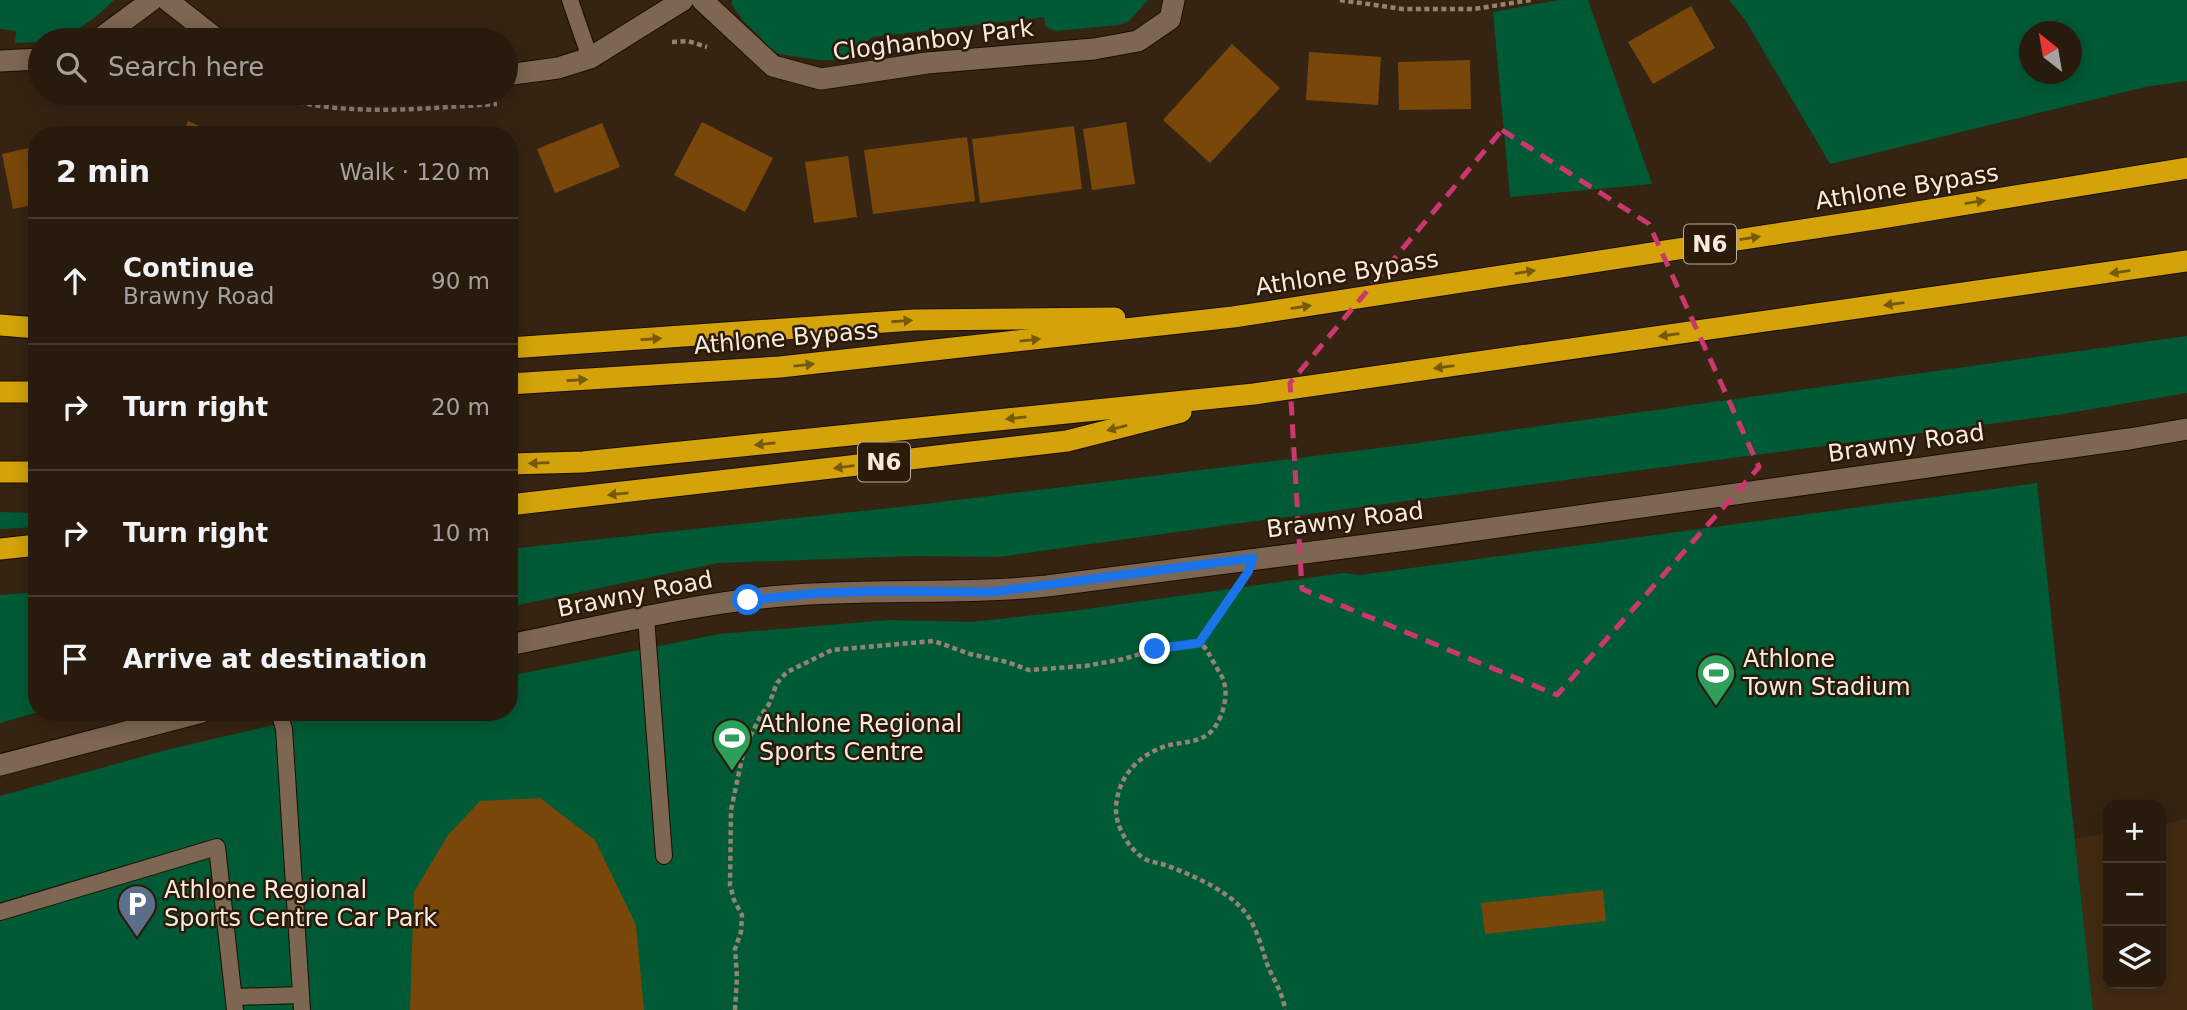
<!DOCTYPE html>
<meta charset="utf-8">
<style>
:root{--surface:#281b0e;--page:#34281c;--text:#f1f3f6;--muted:#a5a19e;--line:#44392e}
body{margin:0;font-family:"DejaVu Sans",sans-serif;background:var(--page);color:var(--text)}
.controls{position:absolute;right:21px;bottom:21px;display:grid;overflow:hidden;border-radius:14px;box-shadow:0 4px 18px #0003}
.controls button{width:63px;height:63px;display:grid;place-items:center;padding:0;border:0;border-bottom:2px solid var(--line);background:var(--surface);color:var(--text);font:35px sans-serif}
.compass{position:absolute;left:2019px;top:21px;width:63px;height:63px;border-radius:50%;background:var(--surface);box-shadow:0 4px 18px #0003;rotate:329deg}
.stop{position:absolute;width:21px;height:21px;margin:-16px;border:5px solid #1a73e8;border-radius:50%;background:#fff}
.stop.end{background:#1a73e8;border-color:#fff;box-shadow:0 2px 7px #0008}
.list{margin:0;padding:0;list-style:none}
h2{display:flex;justify-content:space-between;align-items:center;height:91px;margin:0;padding:0 28px;font-size:30px}
h2 small{font-size:23px;font-weight:400;color:var(--muted)}
.list li{display:grid;grid-template-columns:46px 1fr auto;gap:21px;align-items:center;box-sizing:border-box;height:126px;padding:0 28px;border-top:2px solid var(--line)}
.list b{display:block;font-size:26px;white-space:nowrap}
.list p{margin:0;font-size:23px;white-space:nowrap;color:var(--muted)}
.list em{font-size:23px;font-style:normal;color:var(--muted)}
.icon{flex:none;width:38px;height:38px;fill:none;stroke:currentColor;stroke-width:2;stroke-linecap:round;stroke-linejoin:round}
.map{position:relative;flex:none;width:2187px;height:1010px;overflow:hidden}
.search{position:absolute;background:var(--surface);box-shadow:0 4px 18px #0003;left:28px;top:28px;width:490px;height:77px;display:flex;align-items:center;gap:18px;box-sizing:border-box;padding:0 24px;border-radius:38px;color:var(--muted);font-size:26px}
.panel{position:absolute;background:var(--surface);box-shadow:0 4px 18px #0003;left:28px;top:126px;width:490px;height:595px;border-radius:28px}
.map>svg:first-child{display:block}
</style>
<div class="map">
<svg width="2187" height="1010" viewBox="0 0 2187 1010">
<rect width="100%" height="100%" fill="#362412"/>
<path fill="#432b13" d="M2187,819V1010H2093L2075,839L2108,833V984H2161V824Z"/>
<g fill="#005a36" fill-rule="evenodd">
<path d="M0,0H114C95,19 69,40 40,40V42L15,43L16,31L0,29Z"/>
<path d="M732,0H1148L1129,21L1119,25L1056,31L1046,27L1044,17L873,37L840,60H820L779,54L771,50L758,35L743,21L732,5Z"/>
<path d="M1559,0H1588L1652,184L1510,197L1493,12Z"/>
<path d="M1729,0H2187V81L2145,87L1830,164L1746,21ZM2030,32H2072V74H2030Z"/>
<path d="M2187,336V393L2057,415L1241,523L999,557L914,556L718,563L509,607V549L908,506L1411,444Z"/>
<path d="M2037,483L2093,1010H0V796L170,749L329,712H509V676L719,634L888,620L971,622L1072,611L1344,573L1360,575Z"/>
<path d="M0,512L37,513V527L0,529Z"/>
<path d="M37,592L38,712L0,723V595Z"/>
</g>
<g fill="#79470a">
<path d="M1691,6L1715,48L1653,84L1628,42Z"/>
<path d="M1232,44L1280,88L1210,163L1163,120Z"/>
<path d="M1309,52L1381,57L1378,105L1306,100Z"/>
<path d="M1470,60L1471,109L1399,110L1398,62Z"/>
<path d="M188,121L220,135H182Z"/>
<path d="M702,122L773,158L745,212L674,175Z"/>
<path d="M1126,122L1135,184L1092,190L1083,129Z"/>
<path d="M602,123L620,167L555,193L537,149Z"/>
<path d="M1074,126L1082,189L980,203L972,139Z"/>
<path d="M967,137L975,201L873,214L864,150Z"/>
<path d="M37,146V204L13,209L2,154Z"/>
<path d="M509,147H512L517,205L509,206Z"/>
<path d="M848,156L857,217L814,223L805,162Z"/>
<path d="M540,798L595,840L636,925L644,1010H410L414,892L448,835L480,801Z"/>
<path d="M1603,890L1606,921L1485,934L1481,903Z"/>
</g>
<g fill="none" stroke-linecap="round" stroke-linejoin="round">
<g stroke="#1d0c00" stroke-width="18">
<g id="lane">
<path d="M570,0L590,58"/>
<path d="M646,617L664,856"/>
<path d="M279,712L284,729L302,1010"/>
<path d="M0,912L217,847L235,1010"/>
<path d="M234,997L301,995"/>
</g>
</g>
<g stroke="#1d0c00" stroke-width="23">
<g id="street">
<path d="M167,0L218,40"/>
<path d="M702,0L773,66L821,79L927,63L1094,49L1138,41L1170,19L1174,0"/>
<path d="M98,40L152,0"/>
<path d="M0,61L40,59"/>
<path d="M506,75L558,68L590,58L683,0"/>
<path d="M509,645C599,627 690,604 781,596C870,588 959,595 1047,586L1406,540L2129,439L2187,429"/>
<path d="M0,765L202,712"/>
</g>
</g>
<g stroke="#1d0c00" stroke-width="23">
<g id="highway">
<path d="M0,325L37,328"/>
<path d="M509,348L914,320L1115,318"/>
<path d="M509,384L780,367L1233,317L1881,218L2187,168"/>
<path d="M0,392H37"/>
<path d="M509,464L583,462L1254,394L2187,261"/>
<path d="M0,472H37"/>
<path d="M509,505L1067,441L1181,412"/>
<path d="M0,549L37,545"/>
</g>
</g>
<g stroke="#938375" stroke-width="4.5" stroke-dasharray="5 3.5" stroke-linecap="butt">
<path d="M1340,0L1403,9H1474L1531,0"/>
<path d="M672,42L688,41L707,47"/>
<path d="M266,93C339,119 421,108 497,104"/>
<path d="M1235,591L1199,643C1207,647 1209,655 1214,663C1217,669 1222,675 1224,682C1229,699 1221,725 1207,735C1195,743 1179,742 1166,746C1138,755 1117,778 1116,808C1115,826 1130,852 1147,860C1154,863 1161,863 1168,866C1194,876 1227,890 1245,912C1256,926 1261,945 1266,961C1272,978 1283,992 1285,1010"/>
<path d="M735,1010L737,977L735,949L741,932L742,915L734,900L730,885L731,810L744,749L760,717L769,704L777,683L787,672L832,650L934,641L970,654L1007,662L1029,670L1085,666L1124,659L1155,649L1199,643"/>
</g>
<use href="#lane" stroke="#7d6753" stroke-width="16"/>
<use href="#street" stroke="#7d6753" stroke-width="21"/>
<use href="#highway" stroke="#d4a30a" stroke-width="21"/>
</g>
<defs><path id="oneway-solid" d="M-6-.8H1V-3.2L6.5 0L1 3.2V.8H-6Z" transform="scale(1.75)"/></defs>
<g fill="#785809">
<use href="#oneway-solid" transform="translate(1975 202) rotate(-9)"/>
<use href="#oneway-solid" transform="translate(1750 238) rotate(-9)"/>
<use href="#oneway-solid" transform="translate(1525 272) rotate(-9)"/>
<use href="#oneway-solid" transform="translate(2120 272) rotate(171)"/>
<use href="#oneway-solid" transform="translate(1894 304) rotate(172)"/>
<use href="#oneway-solid" transform="translate(1301 307) rotate(-9)"/>
<use href="#oneway-solid" transform="translate(902 321) rotate(-4)"/>
<use href="#oneway-solid" transform="translate(1669 335) rotate(172)"/>
<use href="#oneway-solid" transform="translate(651 339) rotate(-4)"/>
<use href="#oneway-solid" transform="translate(1030 340) rotate(-6)"/>
<use href="#oneway-solid" transform="translate(804 365) rotate(-6)"/>
<use href="#oneway-solid" transform="translate(1444 367) rotate(172)"/>
<use href="#oneway-solid" transform="translate(577 380) rotate(-4)"/>
<use href="#oneway-solid" transform="translate(1016 418) rotate(174)"/>
<use href="#oneway-solid" transform="translate(1117 428) rotate(166)"/>
<use href="#oneway-solid" transform="translate(765 444) rotate(174)"/>
<use href="#oneway-solid" transform="translate(539 463) rotate(178)"/>
<use href="#oneway-solid" transform="translate(844 467) rotate(173)"/>
<use href="#oneway-solid" transform="translate(618 494) rotate(174)"/>
</g>
<g fill="none" stroke-linecap="round" stroke-linejoin="round">
<path stroke="#1a73e8" stroke-width="9" d="M748,600L819,593L881,591L992,592L1253,558L1248,572L1199,643L1155,649"/>
</g>
<path fill="none" stroke="#ca386f" stroke-width="5" stroke-dasharray="14 9" stroke-linejoin="round" d="M1502,130L1649,224L1759,467L1557,695L1302,589L1290,383Z"/>
<defs>
<g id="stadium-pin" transform="scale(2.0125)"><path d="M0 17L-7.5 6A9.5 9.5 0 1 1 7.5 6Z" fill="#2e9e5b" stroke="#2c1a08"/><path d="M0-5a6.5 5 0 1 0 0 10a6.5 5 0 1 0 0-10ZM-3.5-1.8h7v3.6h-7Z" fill="#fff"/></g>
<g id="parking-pin" transform="scale(2.0125)"><path d="M0 17L-7.5 6A9.5 9.5 0 1 1 7.5 6Z" fill="#5c6f8a" stroke="#2c1a08"/><path d="M-3.5-5.5H1a3.5 3.5 0 0 1 0 7H-1V5.5H-3.5ZM-1-3.4V-.6H.8a1.4 1.4 0 0 0 0-2.8Z" fill="#fff"/></g>
</defs>
<g fill-rule="evenodd">
<use href="#stadium-pin" x="1716" y="673"/>
<use href="#stadium-pin" x="732" y="738"/>
<use href="#parking-pin" x="137" y="904"/>
</g>
<g text-anchor="middle" stroke-width="5" stroke-linejoin="round" paint-order="stroke">
<g fill="#2c1a08" stroke="#baac9e" stroke-width="2">
<rect x="1684" y="224.5" width="52" height="39" rx="5"/>
<rect x="858" y="442.5" width="52" height="39" rx="5"/>
</g>
<g font-size="23" font-weight="bold" fill="#f7eadf">
<text x="1710" y="252">N6</text>
<text x="884" y="470">N6</text>
</g>
<g font-size="24" fill="#f7eadf" stroke="#2c1a08">
<text transform="translate(933 40) rotate(-7)" y="8">Cloghanboy Park</text>
<text transform="translate(1907 187) rotate(-9)" y="8">Athlone Bypass</text>
<text transform="translate(1347 273) rotate(-9)" y="8">Athlone Bypass</text>
<text transform="translate(786 338) rotate(-5)" y="8">Athlone Bypass</text>
<text transform="translate(1906 443) rotate(-8)" y="8">Brawny Road</text>
<text transform="translate(1345 520) rotate(-7)" y="8">Brawny Road</text>
<text transform="translate(635 594) rotate(-11)" y="8">Brawny Road</text>
</g>
<g font-size="24" fill="#f7eadf" stroke="#2c1a08" text-anchor="start">
<text x="1743" y="667">Athlone<tspan x="1743" dy="28">Town Stadium</tspan></text>
<text x="759" y="732">Athlone Regional<tspan x="759" dy="28">Sports Centre</tspan></text>
<text x="164" y="898">Athlone Regional<tspan x="164" dy="28">Sports Centre Car Park</tspan></text>
</g>
</g>
</svg>
<div class="controls">
<button>+</button>
<button>−</button>
<button><svg class="icon" aria-label="layers" viewBox="0 0 24 24"><path d="M12 4l9 5-9 5-9-5zM3 14l9 5 9-5"/></svg></button>
</div>
<svg class="compass" viewBox="-18 -18 36 36"><path d="M0-13l5 13h-10z" fill="#e53935"/><path d="M0 13l5-13h-10z" fill="#a5a19e"/></svg>
<div class="stop" style="left:748px;top:600px"></div>
<div class="stop end" style="left:1155px;top:649px"></div>
<div class="search"><svg class="icon" aria-label="search" viewBox="0 0 24 24"><circle cx="10" cy="10" r="6"/><path d="M15 15l6 6"/></svg>Search here</div>
<section class="panel">
<h2>2 min<small>Walk · 120 m</small></h2>
<ul class="list">
<li><svg class="icon" aria-label="ahead" viewBox="0 0 24 24"><path d="M12 20V5M6 11l6-6 6 6"/></svg><div><b>Continue</b><p>Brawny Road</p></div><em>90 m</em></li>
<li><svg class="icon" aria-label="right" viewBox="0 0 24 24"><path d="M7 20v-9h11M14 6l5 5-5 5"/></svg><div><b>Turn right</b></div><em>20 m</em></li>
<li><svg class="icon" aria-label="right" viewBox="0 0 24 24"><path d="M7 20v-9h11M14 6l5 5-5 5"/></svg><div><b>Turn right</b></div><em>10 m</em></li>
<li><svg class="icon" aria-label="arrive" viewBox="0 0 24 24"><path d="M6 21V4h12l-3 4 3 4H6"/></svg><div><b>Arrive at destination</b></div></li>
</ul>
</section>
</div>
